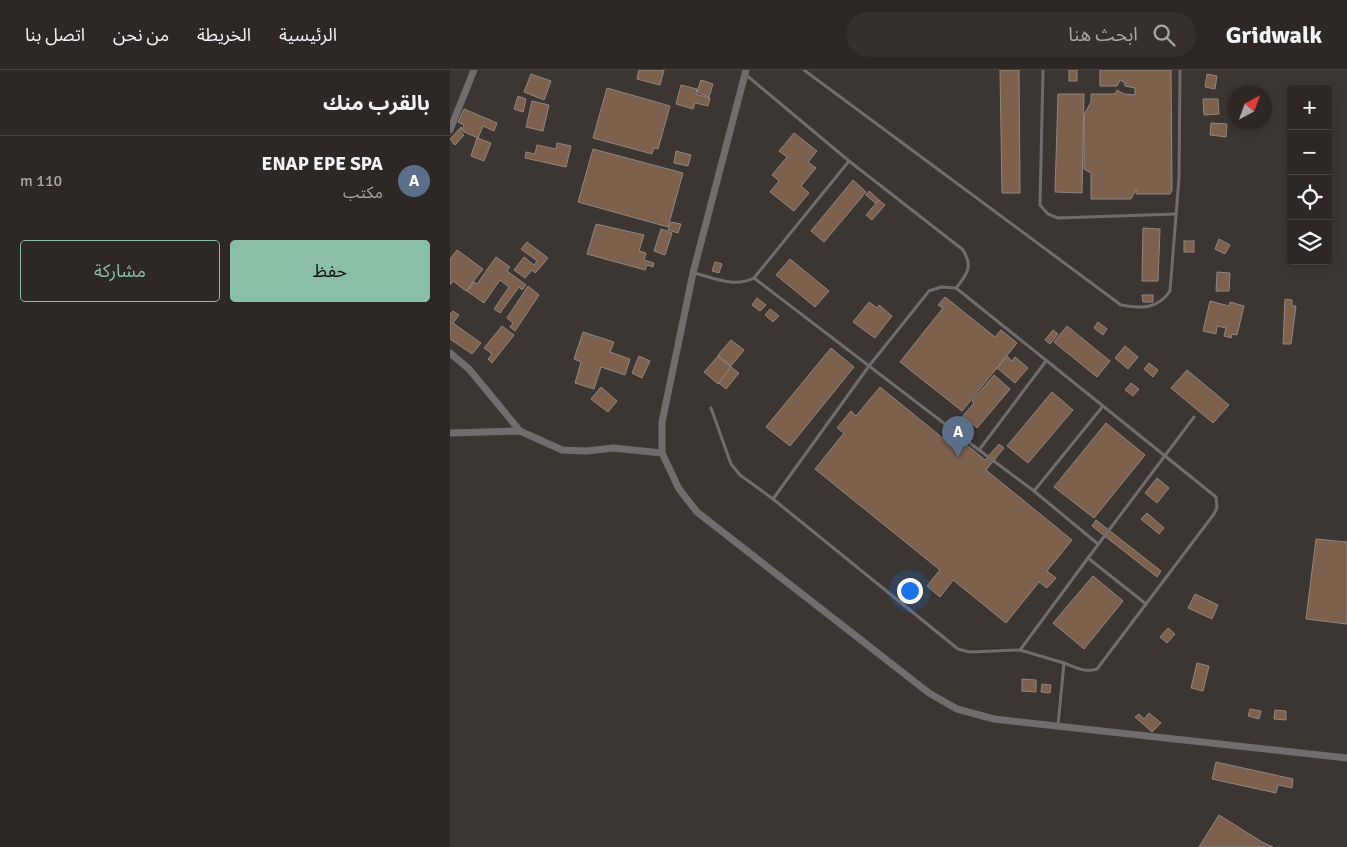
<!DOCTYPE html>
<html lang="ar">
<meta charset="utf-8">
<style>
:root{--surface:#2d2826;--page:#35302e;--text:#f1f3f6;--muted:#a7a6a7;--line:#484443;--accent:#8abfa5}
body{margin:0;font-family:Signika,"Noto Sans Arabic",sans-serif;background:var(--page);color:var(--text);direction:rtl}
.controls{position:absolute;right:15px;top:15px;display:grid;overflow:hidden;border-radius:5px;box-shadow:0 2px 8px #0003}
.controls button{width:45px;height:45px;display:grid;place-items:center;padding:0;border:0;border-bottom:1px solid var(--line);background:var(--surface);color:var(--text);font:25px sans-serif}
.compass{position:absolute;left:777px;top:15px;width:45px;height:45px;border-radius:50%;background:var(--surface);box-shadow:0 2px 8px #0003;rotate:41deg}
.you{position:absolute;left:459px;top:520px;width:18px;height:18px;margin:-12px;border:4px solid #fff;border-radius:50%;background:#1a73e8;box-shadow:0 0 0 8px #1a73e833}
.badge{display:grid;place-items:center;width:32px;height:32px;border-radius:50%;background:var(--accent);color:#fff;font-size:16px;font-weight:700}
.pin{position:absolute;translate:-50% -41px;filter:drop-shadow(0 1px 2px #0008)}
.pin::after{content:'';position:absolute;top:26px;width:18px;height:15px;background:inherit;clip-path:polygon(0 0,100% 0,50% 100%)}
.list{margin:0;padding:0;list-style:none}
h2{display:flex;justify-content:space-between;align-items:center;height:65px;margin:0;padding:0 20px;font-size:21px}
h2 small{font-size:16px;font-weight:400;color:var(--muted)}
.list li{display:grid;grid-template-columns:32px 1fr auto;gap:15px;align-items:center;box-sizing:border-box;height:90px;padding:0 20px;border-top:1px solid var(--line)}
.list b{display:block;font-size:19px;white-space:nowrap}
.list p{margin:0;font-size:16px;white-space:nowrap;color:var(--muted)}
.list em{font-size:16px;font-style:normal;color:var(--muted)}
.actions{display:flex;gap:10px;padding:15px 20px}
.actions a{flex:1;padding:11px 0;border:1px solid var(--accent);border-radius:5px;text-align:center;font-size:18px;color:var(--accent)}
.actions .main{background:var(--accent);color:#111}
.icon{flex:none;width:28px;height:28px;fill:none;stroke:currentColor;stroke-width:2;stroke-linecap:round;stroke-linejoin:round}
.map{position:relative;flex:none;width:897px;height:777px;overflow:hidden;direction:ltr}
header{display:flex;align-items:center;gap:30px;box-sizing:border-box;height:70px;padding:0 25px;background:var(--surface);border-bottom:1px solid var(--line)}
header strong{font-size:24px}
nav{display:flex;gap:28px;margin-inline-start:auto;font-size:18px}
.search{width:350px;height:45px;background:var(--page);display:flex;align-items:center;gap:12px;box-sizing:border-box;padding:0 18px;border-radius:28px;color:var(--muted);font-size:19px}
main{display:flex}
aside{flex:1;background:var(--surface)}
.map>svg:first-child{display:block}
</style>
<header>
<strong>Gridwalk</strong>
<div class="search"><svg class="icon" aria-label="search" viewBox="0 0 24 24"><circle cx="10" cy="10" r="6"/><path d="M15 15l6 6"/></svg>ابحث هنا</div>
<nav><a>الرئيسية</a><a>الخريطة</a><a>من نحن</a><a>اتصل بنا</a></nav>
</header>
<main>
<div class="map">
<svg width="897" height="777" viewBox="0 0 897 777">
<rect width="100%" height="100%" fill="#3c3632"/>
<g fill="#7d614d" stroke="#8f8783">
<path d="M189,0H214L210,15L187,9Z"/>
<path d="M550,0H569L570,123H552Z"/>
<rect x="619" y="0" width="8" height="11"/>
<path d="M650,0H721L722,120L720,124H686V119L681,129H641V103L634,99V45L641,32V24H665L667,20L674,24L685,25V18L675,16V13L670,10L667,16H650Z"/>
<path d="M81,4L101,11L94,30L74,22Z"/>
<path d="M757,4L767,6L765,19L755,17Z"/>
<path d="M251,10L263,14L259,27L247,22Z"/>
<path d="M231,15L247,19L246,24L260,28L258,36L245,33L243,39L226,34Z"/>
<path d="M157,18L220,36L208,79L204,78L202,84L143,68Z"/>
<path d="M608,24H634L632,123L605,122Z"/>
<path d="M68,26L76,29L73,42L64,39Z"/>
<path d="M753,29H768L769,44L754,45Z"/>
<path d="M82,31L99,35L93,61L76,57Z"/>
<path d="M14,39L47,53L44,61L33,56L28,68L12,61L14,55L8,52Z"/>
<path d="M761,53L777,54L776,67L760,65Z"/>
<path d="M11,57L12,58L10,61L14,65L5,75L0,69Z"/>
<path d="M344,63L367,81L358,92L366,98L351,116L359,123L344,141L320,122L329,111L322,105L337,87L329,81Z"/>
<path d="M27,68L41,73L34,91L21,86Z"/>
<path d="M107,73L121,76L116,97L75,88L76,82L85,84L87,75L106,79Z"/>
<path d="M143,79L233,103L218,157L128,132Z"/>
<path d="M226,81L241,85L238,96L224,93Z"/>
<path d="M403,110L416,122L374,172L361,161Z"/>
<path d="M419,121L429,130L425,133L416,125Z"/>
<path d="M429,130L435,135L422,150L416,145Z"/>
<path d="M221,152L231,154L228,163L218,160Z"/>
<path d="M146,154L194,165L189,181L196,183L194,190L204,193L203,197L197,195L195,200L137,184Z"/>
<path d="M693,158L710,159L708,211H692Z"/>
<path d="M211,159L222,163L215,185L204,181Z"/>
<path d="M769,169L780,175L775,184L765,179Z"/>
<rect x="734" y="171" width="10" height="11"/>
<path d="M77,172L98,188L88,200L85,203L82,200L75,208L64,200L74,187L84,195L87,191L71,179Z"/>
<path d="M7,180L33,199L16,221L3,211L0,215V189Z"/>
<path d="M46,187L60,197L57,201L76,215L72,220L69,217L50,243L44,239L59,217L50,210L34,233L17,221L24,212L27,214Z"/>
<path d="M340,189L379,221L365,237L326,205Z"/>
<path d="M265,192L272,194L269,203L262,201Z"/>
<path d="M767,202L780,203L779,221H766Z"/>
<path d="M78,216L89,225L65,261L60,257L63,253L57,248Z"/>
<path d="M692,225H703V232H693Z"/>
<path d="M495,227L545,267L551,260L567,273L512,341L450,292L493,238L488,235Z"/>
<path d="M307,228L316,235L310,241L302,235Z"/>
<path d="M835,229L842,230V236H846L841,274H833Z"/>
<path d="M760,231L779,236L780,232L794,236L787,265L782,264L781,268L774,266L776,258L767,256L766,264L753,261Z"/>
<path d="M419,232L427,238L429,235L442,246L425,268L403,252Z"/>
<path d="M320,239L329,246L323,252L315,245Z"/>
<path d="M3,241L9,245L3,253L31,273L22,284L0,269V244Z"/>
<path d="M648,252L657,259L653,265L644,258Z"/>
<path d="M52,256L64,265L42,293L38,289L42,284L34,278Z"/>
<path d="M617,256L660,291L647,307L604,272Z"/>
<path d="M603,260L608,264L600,274L595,270Z"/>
<path d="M133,262L164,272L160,282L180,289L175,305L151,297L144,319L125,313L131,292L124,289Z"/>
<path d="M281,270L294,280L281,296L268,285Z"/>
<path d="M675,276L688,287L678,299L665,288Z"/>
<path d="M381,278L404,297L340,376L316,357Z"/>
<path d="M189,286L200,291L192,308L182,303Z"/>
<path d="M268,286L282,298L268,314L254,302Z"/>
<path d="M557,286L562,291L565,287L578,298L565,313L547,298Z"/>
<path d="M699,293L708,300L703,307L694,299Z"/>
<path d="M281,297L289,303L276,319L269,313Z"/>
<path d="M737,300L779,335L763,353L721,318Z"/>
<path d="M544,305L560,319L527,358L513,346L524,333L522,331Z"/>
<path d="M681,313L689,319L683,326L675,320Z"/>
<path d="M151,317L167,331L158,342L141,329Z"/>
<path d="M430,317L511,383L517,375L535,390L549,374L554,378L536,400L622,470L597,501L606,508L597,518L589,512L556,553L503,510L490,527L477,516L490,500L365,399L394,363L387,358L401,341L406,346Z"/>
<path d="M602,322L623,340L578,393L557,376Z"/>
<path d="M656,353L695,385L644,448L604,417Z"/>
<path d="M707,408L719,418L707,433L695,423Z"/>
<path d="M697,443L714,458L709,464L691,449Z"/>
<path d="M646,450L711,501L707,507L642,456Z"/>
<path d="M866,469L897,472V554L856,549Z"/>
<path d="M643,506L673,531L634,579L603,553Z"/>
<path d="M745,524L768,535L762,549L738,538Z"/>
<path d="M718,558L725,564L717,573L710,567Z"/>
<path d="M747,593L759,596L753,621L741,618Z"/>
<path d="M572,609L586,610V622L572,621Z"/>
<path d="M592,614L601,615L600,623L591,622Z"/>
<path d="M800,639L811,641L809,649L798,646Z"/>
<path d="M825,640L836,641V650L824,649Z"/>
<path d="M699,643L711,653L702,662L685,647L689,644L694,649Z"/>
<path d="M766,692L843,709L842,718L828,715L826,723L762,709Z"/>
<path d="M769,745L812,772L823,777H749Z"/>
</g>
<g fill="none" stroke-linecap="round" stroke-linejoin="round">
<g stroke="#716d6e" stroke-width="3">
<path d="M354,0L671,235C691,239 708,239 720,221L729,108L730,0"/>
<path d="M593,0L590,135L598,144L608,148L726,144"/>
<path d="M295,4L399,91L512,179C524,195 517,205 506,218"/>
<path d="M244,203C264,208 285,218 304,208L529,380L596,291"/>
<path d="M304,208L399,91"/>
<path d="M261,338L281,394L290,405L323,429L508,579L519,582L570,580L638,488L696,534L647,599C635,603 625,597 614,593L608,655"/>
<path d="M529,380L584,421"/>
<path d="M323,429L419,296L479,221L491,217L506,218L653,336"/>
<path d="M648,474L584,421L653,336L766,427L767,438L764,444L696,534"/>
<path d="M638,488L744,347"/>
<path d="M570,580L614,593"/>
</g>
<g stroke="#716d6e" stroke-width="7">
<path d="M296,0L243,203L212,352V383L229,419L247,442L479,623L507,639L544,649L897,688"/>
<path d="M0,60L24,0"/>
<path d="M0,283L19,299L70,361"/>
<path d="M0,363L70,361L112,380L137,381L163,378L212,383"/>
</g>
</g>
</svg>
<div class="controls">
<button>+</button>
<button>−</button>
<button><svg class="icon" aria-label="locate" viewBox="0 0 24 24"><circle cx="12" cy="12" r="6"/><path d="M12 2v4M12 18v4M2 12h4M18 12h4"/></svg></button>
<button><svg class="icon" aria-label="layers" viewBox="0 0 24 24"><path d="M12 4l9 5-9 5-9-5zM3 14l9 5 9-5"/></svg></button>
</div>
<svg class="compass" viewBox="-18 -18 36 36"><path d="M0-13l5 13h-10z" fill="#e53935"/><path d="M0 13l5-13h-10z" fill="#a7a6a7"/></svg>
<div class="you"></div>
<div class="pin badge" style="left:508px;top:387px;background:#5c6f8a">A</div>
</div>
<aside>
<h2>بالقرب منك<small></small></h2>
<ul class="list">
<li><span class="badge" style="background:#5c6f8a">A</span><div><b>ENAP EPE SPA</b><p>مكتب</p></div><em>110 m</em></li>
</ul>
<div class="actions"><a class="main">حفظ</a><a>مشاركة</a></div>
</aside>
</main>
